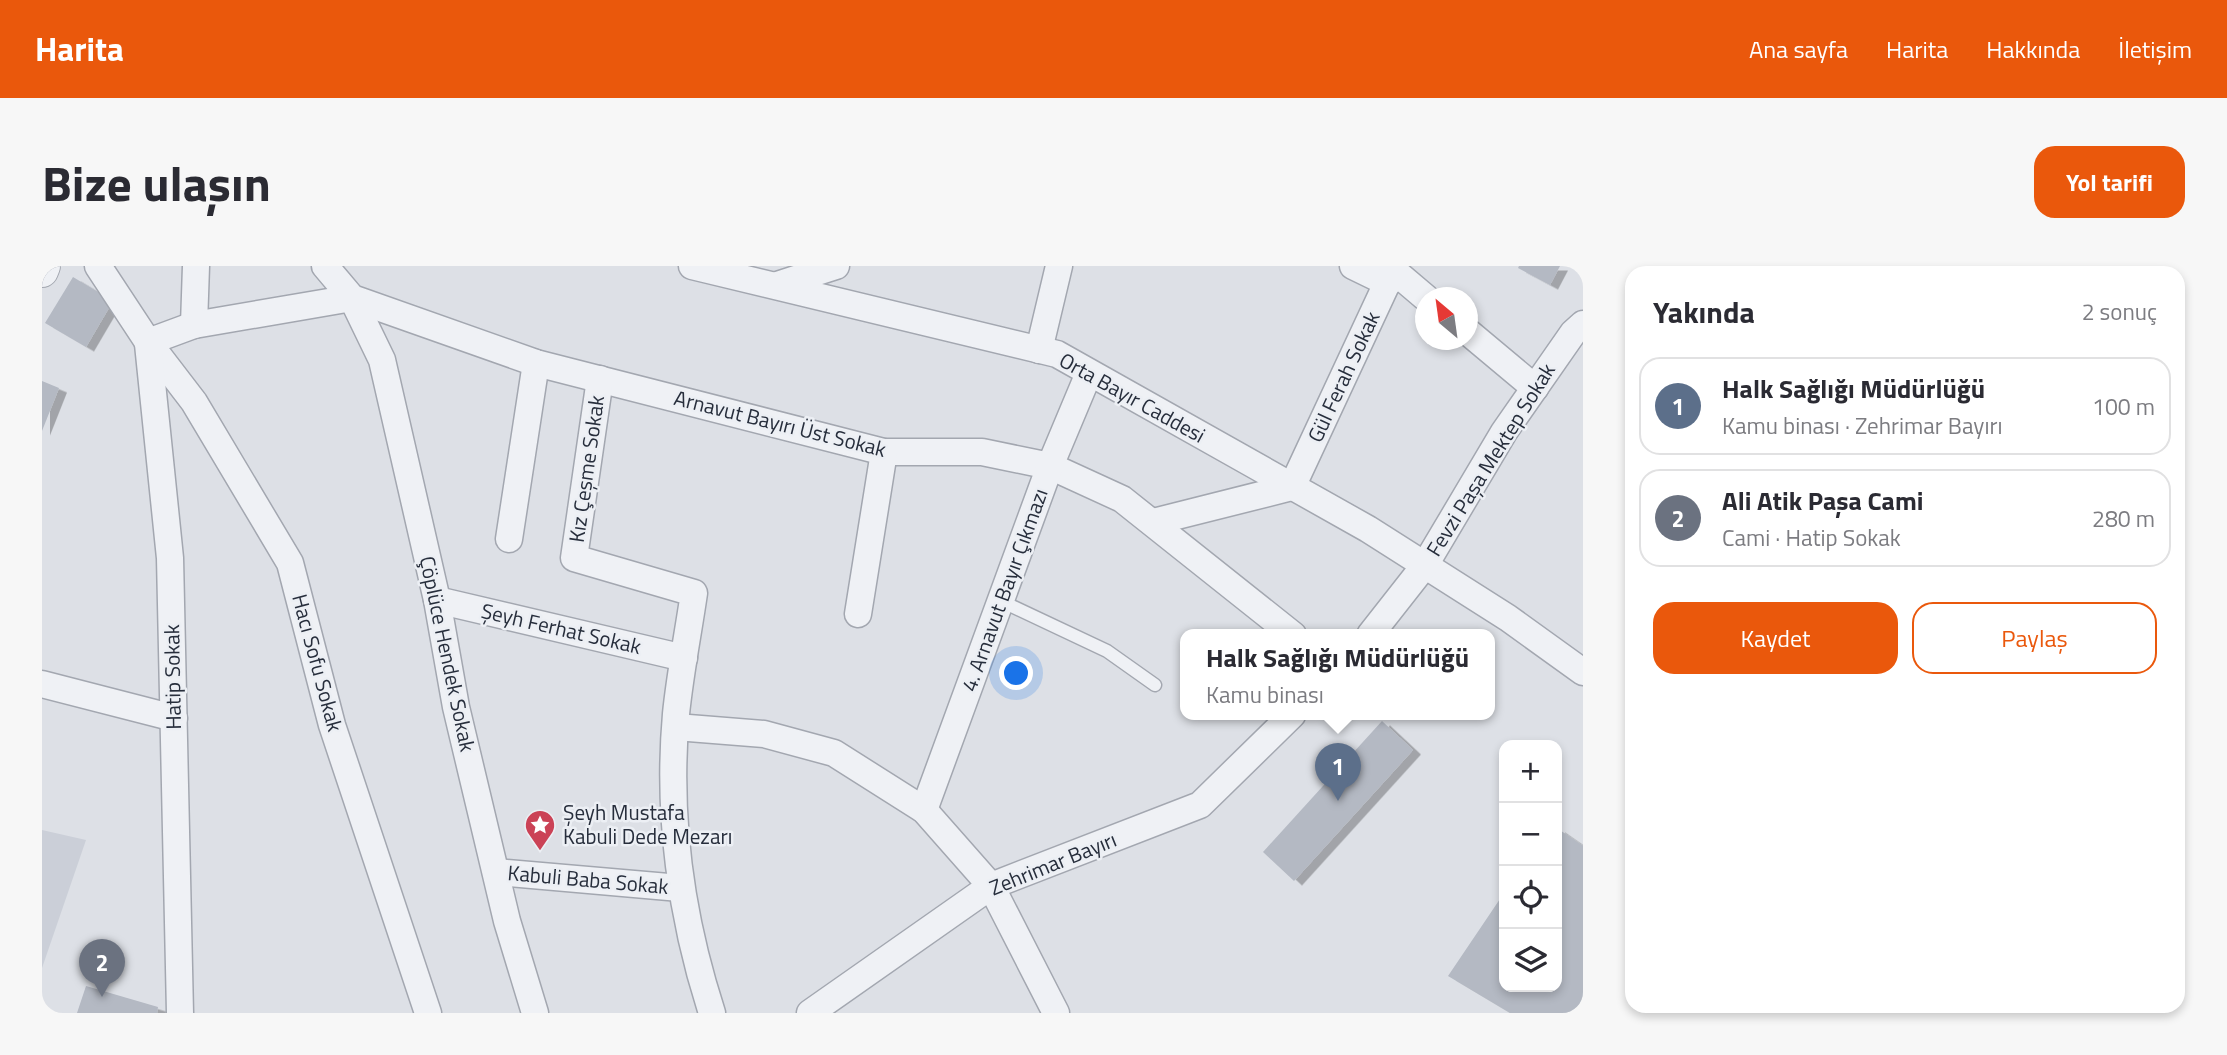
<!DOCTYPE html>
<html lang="tr">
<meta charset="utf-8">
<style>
:root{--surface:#fff;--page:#f7f7f7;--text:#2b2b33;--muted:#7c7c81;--line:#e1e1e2;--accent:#ea580c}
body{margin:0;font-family:"Titillium Web",sans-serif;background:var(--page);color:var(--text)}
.controls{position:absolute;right:21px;bottom:21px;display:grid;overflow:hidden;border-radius:14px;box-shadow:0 4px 10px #0003}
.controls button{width:63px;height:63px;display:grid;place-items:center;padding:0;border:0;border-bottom:2px solid var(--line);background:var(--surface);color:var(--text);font:35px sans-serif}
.compass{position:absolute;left:1373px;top:21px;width:63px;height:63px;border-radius:50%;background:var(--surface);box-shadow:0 4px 10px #0003;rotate:331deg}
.you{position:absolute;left:975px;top:408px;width:24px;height:24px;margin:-18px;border:5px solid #fff;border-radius:50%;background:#1a73e8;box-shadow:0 0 0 10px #1a73e833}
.badge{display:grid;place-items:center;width:46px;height:46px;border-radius:50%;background:var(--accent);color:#fff;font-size:23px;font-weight:700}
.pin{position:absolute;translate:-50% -58px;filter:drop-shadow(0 2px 4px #0008)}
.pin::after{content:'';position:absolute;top:37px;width:24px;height:21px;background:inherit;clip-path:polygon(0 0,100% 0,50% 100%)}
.popup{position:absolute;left:1138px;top:363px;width:315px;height:91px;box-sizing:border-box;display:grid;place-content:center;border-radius:14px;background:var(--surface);filter:drop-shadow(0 2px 5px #0005);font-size:23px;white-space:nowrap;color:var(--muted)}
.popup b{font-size:26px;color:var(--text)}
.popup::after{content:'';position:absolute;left:50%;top:100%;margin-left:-14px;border:14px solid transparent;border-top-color:var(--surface)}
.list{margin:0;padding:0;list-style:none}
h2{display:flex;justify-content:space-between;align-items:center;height:91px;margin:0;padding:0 28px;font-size:30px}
h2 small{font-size:23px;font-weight:400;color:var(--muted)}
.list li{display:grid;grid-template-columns:46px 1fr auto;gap:21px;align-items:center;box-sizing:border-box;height:98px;margin:0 14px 14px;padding:0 14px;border:2px solid var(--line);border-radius:21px}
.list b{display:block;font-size:26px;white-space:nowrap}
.list p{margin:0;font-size:23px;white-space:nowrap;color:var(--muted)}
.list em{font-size:23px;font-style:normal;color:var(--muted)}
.actions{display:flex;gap:14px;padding:21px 28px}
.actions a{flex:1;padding:16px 0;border:2px solid var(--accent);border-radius:21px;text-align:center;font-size:24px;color:var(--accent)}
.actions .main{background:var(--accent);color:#fff}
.icon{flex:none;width:38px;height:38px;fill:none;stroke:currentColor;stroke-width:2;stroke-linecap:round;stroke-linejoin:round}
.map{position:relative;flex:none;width:1541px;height:747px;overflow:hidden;border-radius:21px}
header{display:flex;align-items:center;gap:42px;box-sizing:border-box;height:98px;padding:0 35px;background:var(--accent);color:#fff}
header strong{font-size:33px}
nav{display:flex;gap:38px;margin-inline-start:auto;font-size:24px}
.intro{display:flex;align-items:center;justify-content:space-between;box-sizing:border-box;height:168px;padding:0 42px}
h1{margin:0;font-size:49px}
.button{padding:18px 32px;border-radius:21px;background:var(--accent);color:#fff;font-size:24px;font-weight:700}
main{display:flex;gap:42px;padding:0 42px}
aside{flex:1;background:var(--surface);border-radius:21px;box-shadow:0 4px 10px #0003}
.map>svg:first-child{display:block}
</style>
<header>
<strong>Harita</strong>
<nav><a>Ana sayfa</a><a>Harita</a><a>Hakkında</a><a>İletişim</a></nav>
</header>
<div class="intro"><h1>Bize ulaşın</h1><a class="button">Yol tarifi</a></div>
<main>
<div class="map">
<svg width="1541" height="747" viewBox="0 0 1541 747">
<defs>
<filter id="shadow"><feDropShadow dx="8" dy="4.5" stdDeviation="0" flood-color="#0004"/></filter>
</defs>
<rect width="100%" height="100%" fill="#dde0e6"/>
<path fill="#cbcfd8" d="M0,564L44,574L0,702Z"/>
<g fill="#b4b9c3" filter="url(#shadow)">
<path d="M1477,0H1518L1508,19L1476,2Z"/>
<path d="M31,11L71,35L44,81L3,57Z"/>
<path d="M0,115L17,122L0,165Z"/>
<path d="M1340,455L1371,484L1252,615L1221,586Z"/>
<path d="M1515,562L1541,580V747H1468L1406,710L1462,627V721H1515Z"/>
<path d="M44,720L116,741L115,747H35Z"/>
</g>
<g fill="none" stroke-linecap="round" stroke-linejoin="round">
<g stroke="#a3a7b0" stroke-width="15">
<path id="service" d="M959,335L1065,385L1113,419"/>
</g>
<g stroke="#a3a7b0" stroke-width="29">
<g id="minor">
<path d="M56,0L106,76L152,136L248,297L290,459L386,747"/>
<path d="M283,0L310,32L494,97L842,186H940L1008,200L1080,233L1251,369"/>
<path d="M650,0L1015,88L1326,263L1466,352L1541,406"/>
<path d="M1311,0L1346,17"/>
<path d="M1351,4L1384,32"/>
<path d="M735,19L794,0"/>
<path d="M310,32L340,94L395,334L414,441L465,655L493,747"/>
<path d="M152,59L154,0"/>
<path d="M1426,66L1493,122"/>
<path d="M106,76L152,59L310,32"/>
<path d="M106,78L128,292L138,747"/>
<path d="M997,84L1017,0"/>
<path d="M558,113L532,292L652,327C646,368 638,408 634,448C625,549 639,652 670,747"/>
<path d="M1111,256L1250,221L1353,0"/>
<path d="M467,273L494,97"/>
<path d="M395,334L642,392"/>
<path d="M816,348L842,186"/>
<path d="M1328,369L1383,299L1462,166L1531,67L1541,58"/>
<path d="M0,418L132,452"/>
<path d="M634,461L722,468L792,487L882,544L949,620L1014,747"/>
<path d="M882,544L1008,200L1047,107"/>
<path d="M454,606L638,622"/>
<path d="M768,747L949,620L1158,539L1250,449"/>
</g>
</g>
<g stroke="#a3a7b0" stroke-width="34">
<path id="tertiary" d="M0,5L2,0"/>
</g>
<use href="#service" stroke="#eff1f5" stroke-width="12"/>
<use href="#minor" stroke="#eff1f5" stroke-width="26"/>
<use href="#tertiary" stroke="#eff1f5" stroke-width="32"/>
</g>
<defs>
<g id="sight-pin" transform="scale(1.575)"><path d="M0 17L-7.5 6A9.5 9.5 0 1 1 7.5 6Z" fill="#cb4256" stroke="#eceff4"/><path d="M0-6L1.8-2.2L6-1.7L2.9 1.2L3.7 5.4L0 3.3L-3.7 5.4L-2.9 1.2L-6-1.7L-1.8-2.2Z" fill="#fff"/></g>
</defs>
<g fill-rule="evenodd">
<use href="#sight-pin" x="498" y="559"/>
</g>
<g text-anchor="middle" stroke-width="5" stroke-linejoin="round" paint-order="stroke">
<g font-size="21" fill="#272e3c" stroke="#eceff4">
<text transform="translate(1302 111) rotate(-65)" y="7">Gül Ferah Sokak</text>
<text transform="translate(1090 132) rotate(29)" y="7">Orta Bayır Caddesi</text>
<text transform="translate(738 158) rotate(14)" y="7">Arnavut Bayırı Üst Sokak</text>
<text transform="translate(1449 194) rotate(-58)" y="7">Fevzi Paşa Mektep Sokak</text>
<text transform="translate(545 203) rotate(-82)" y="7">Kız Çeşme Sokak</text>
<text transform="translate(963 324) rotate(-70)" y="7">4. Arnavut Bayır Çıkmazı</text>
<text transform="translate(519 363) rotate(13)" y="7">Şeyh Ferhat Sokak</text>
<text transform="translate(405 388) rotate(78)" y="7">Çöplüce Hendek Sokak</text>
<text transform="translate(275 397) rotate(75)" y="7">Hacı Sofu Sokak</text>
<text transform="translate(131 411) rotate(-91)" y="7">Hatip Sokak</text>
<text transform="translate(1011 598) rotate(-22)" y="7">Zehrimar Bayırı</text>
<text transform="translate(546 614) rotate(5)" y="7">Kabuli Baba Sokak</text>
</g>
<g font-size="21" fill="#272e3c" stroke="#eceff4" text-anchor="start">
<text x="521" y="554">Şeyh Mustafa<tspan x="521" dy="24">Kabuli Dede Mezarı</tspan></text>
</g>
</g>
</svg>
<div class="controls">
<button>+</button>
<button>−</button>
<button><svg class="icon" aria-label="locate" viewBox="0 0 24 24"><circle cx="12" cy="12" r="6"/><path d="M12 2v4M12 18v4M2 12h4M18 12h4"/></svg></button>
<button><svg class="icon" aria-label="layers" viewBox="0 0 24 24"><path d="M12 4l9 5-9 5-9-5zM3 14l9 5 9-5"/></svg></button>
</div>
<svg class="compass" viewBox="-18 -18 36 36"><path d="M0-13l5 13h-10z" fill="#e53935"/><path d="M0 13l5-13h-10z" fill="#7c7c81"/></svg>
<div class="you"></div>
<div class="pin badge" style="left:1296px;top:535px;background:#5c6f8a">1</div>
<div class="popup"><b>Halk Sağlığı Müdürlüğü</b>Kamu binası</div>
<div class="pin badge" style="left:60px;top:731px;background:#6b7280">2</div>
</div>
<aside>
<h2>Yakında<small>2 sonuç</small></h2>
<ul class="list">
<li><span class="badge" style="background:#5c6f8a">1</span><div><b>Halk Sağlığı Müdürlüğü</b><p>Kamu binası · Zehrimar Bayırı</p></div><em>100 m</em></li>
<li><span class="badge" style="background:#6b7280">2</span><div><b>Ali Atik Paşa Cami</b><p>Cami · Hatip Sokak</p></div><em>280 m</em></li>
</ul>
<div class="actions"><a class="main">Kaydet</a><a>Paylaş</a></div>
</aside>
</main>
